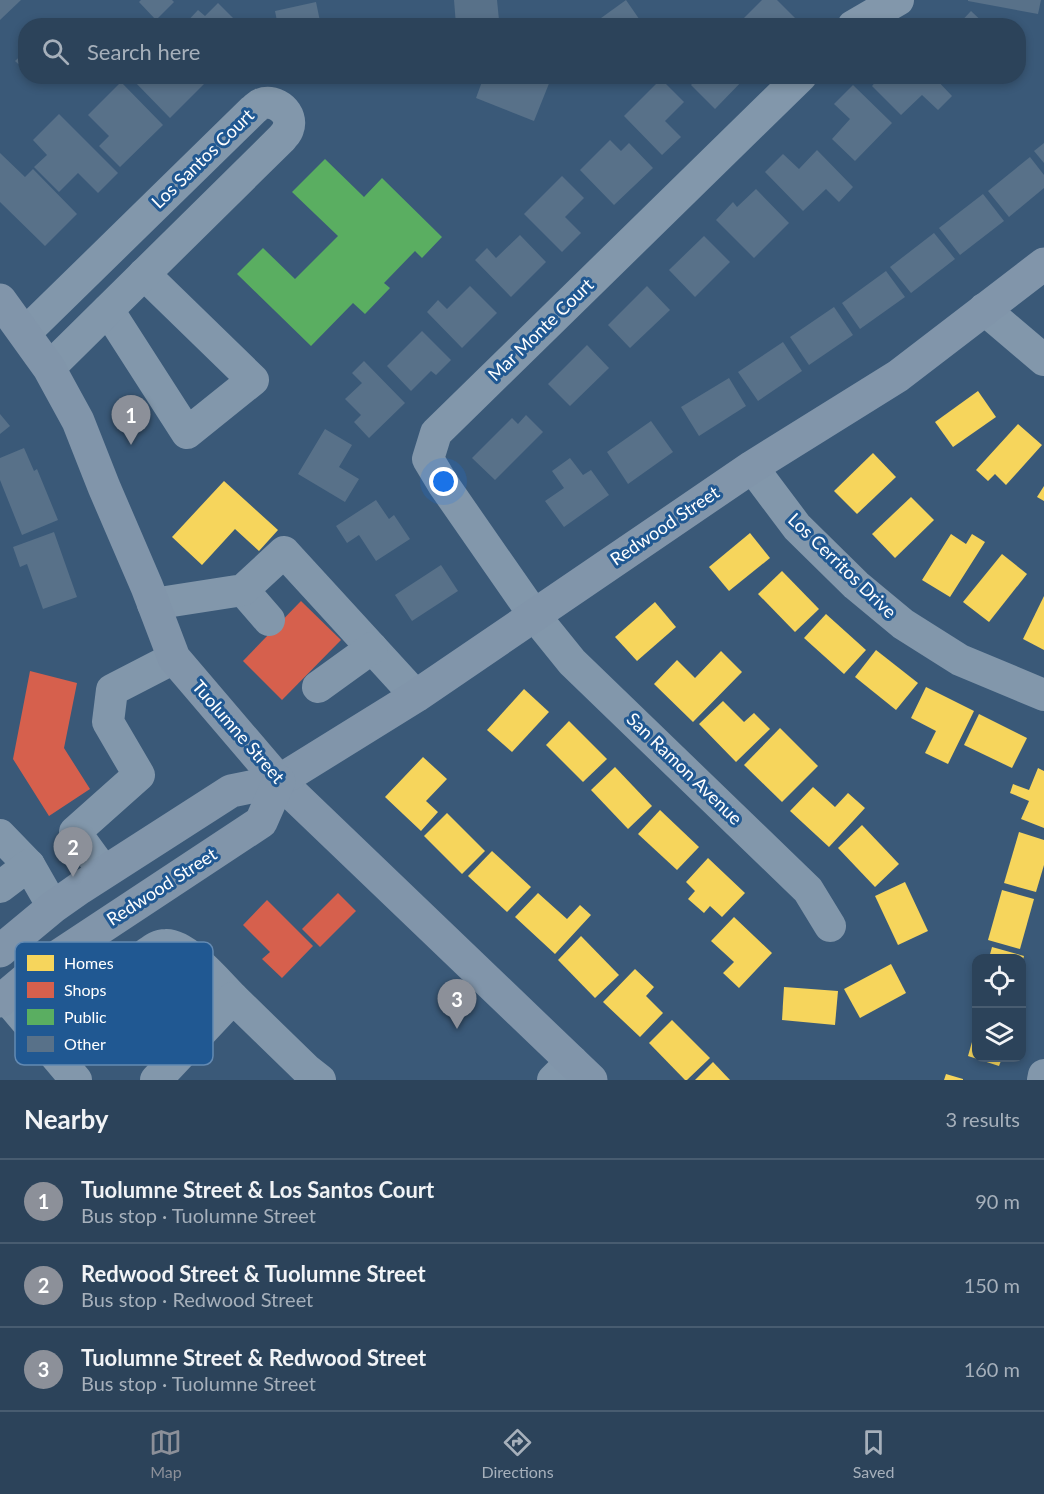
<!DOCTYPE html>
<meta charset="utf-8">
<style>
:root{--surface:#2c435a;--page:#384e63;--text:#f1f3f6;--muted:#a6b0bb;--line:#485c70;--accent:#8c9099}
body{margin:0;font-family:Lato,sans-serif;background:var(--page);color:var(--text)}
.controls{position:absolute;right:18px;bottom:18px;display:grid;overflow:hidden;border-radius:12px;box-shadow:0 3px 9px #0003}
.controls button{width:54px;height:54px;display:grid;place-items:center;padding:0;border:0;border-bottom:2px solid var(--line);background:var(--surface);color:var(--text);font:30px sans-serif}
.you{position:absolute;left:444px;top:482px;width:21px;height:21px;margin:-15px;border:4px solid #fff;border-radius:50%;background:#1a73e8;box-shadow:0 0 0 9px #1a73e833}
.badge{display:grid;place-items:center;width:39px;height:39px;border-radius:50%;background:var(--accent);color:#fff;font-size:20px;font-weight:700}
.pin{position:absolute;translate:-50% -50px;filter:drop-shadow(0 2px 3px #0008)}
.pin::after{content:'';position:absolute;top:32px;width:21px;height:18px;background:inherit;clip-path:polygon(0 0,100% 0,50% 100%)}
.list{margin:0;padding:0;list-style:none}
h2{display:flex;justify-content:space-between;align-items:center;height:78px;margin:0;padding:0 24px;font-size:26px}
h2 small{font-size:20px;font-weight:400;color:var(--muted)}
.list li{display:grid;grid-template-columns:39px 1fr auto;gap:18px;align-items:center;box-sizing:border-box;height:84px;padding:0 24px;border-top:2px solid var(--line)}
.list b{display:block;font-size:22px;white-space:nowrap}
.list p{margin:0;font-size:20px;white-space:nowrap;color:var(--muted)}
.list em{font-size:20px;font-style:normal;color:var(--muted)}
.icon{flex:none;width:33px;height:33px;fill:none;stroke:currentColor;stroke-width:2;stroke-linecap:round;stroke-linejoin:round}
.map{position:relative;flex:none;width:1044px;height:1080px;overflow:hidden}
.search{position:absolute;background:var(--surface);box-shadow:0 3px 9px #0003;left:18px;right:18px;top:18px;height:66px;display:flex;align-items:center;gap:15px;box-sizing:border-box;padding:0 21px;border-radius:24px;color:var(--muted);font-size:22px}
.sheet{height:330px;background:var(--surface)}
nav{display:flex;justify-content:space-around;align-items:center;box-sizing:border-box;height:84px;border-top:2px solid var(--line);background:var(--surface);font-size:16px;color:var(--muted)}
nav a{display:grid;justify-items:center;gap:3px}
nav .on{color:var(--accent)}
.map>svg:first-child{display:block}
</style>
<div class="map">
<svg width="1044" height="1080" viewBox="0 0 1044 1080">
<rect width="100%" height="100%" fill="#3a5978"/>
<g fill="#f6d55c">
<path d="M978,391L996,417L953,447L935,422Z"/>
<path d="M1018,424L1042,445L1006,485L995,474L988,481L976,470Z"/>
<path d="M873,453L896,477L857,514L834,491Z"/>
<path d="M224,481L278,530L259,551L235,529L202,565L172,537Z"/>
<path d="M1044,486V501L1037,497Z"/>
<path d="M911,497L934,520L895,558L872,534Z"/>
<path d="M750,533L770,558L729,591L709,567Z"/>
<path d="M951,534L966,544L972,534L985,542L950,597L922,580Z"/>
<path d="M1002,554L1027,574L989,622L963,602Z"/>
<path d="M782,571L819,609L795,632L758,594Z"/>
<path d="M1044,596V650L1023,639Z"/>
<path d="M655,602L676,627L637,661L615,637Z"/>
<path d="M826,614L866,650L844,674L804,638Z"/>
<path d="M876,650L918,683L896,710L855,677Z"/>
<path d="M721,651L742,672L693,722L654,684L677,660L695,678Z"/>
<path d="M926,687L974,711L948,764L925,753L936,731L911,718Z"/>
<path d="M524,689L549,712L512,752L487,730Z"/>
<path d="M723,701L744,722L754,713L770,729L736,762L699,724Z"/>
<path d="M979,714L1027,738L1012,768L964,745Z"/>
<path d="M569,721L607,759L583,782L546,745Z"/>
<path d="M780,728L818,766L782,802L744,765Z"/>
<path d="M423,757L447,779L426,801L438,812L421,831L385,797Z"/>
<path d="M615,767L652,806L628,829L591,790Z"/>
<path d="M1038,768L1044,771V828L1021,819L1029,801L1010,793L1013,784L1029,790Z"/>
<path d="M813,787L835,807L848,793L865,808L829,847L790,811Z"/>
<path d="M660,810L699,847L677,870L638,834Z"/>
<path d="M447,813L485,851L462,874L424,836Z"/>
<path d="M862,825L899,864L875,887L838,848Z"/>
<path d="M1019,832L1044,840V865L1036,892L1004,883Z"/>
<path d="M492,851L531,887L507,912L468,876Z"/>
<path d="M708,858L745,893L722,917L710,906L704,913L688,899L695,891L686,882Z"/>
<path d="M905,882L928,931L898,945L875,896Z"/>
<path d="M1002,890L1034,899L1020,949L988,940Z"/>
<path d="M538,893L567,919L580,905L591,915L555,954L515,917Z"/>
<path d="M734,917L772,953L739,988L723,973L734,962L711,941Z"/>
<path d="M581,936L619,975L595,998L558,960Z"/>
<path d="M992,947L1024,956L1022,963V958H989Z"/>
<path d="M891,964L906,993L860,1018L844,989Z"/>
<path d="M635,969L654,987L646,996L663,1013L640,1037L603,1002Z"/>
<path d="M784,987L838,991L835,1025L782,1020Z"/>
<path d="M672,1020L710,1058L687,1080H685L649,1043Z"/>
<path d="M976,1028V1058H1002L999,1066L968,1056Z"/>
<path d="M713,1062L730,1080H695Z"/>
<path d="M946,1074L963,1079V1080H944Z"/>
</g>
<g fill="#d6604d">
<path d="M301,601L341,640L282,700L243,661Z"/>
<path d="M30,671L77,683L64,748L90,789L49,816L13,759Z"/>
<path d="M338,893L356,911L320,947L302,929Z"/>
<path d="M267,900L313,946L282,978L262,959L270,952L243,925Z"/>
</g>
<path fill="#5aae61" d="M325,159L364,197L382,178L442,237L422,258L415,251L384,283L390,288L365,314L353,303L311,346L237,274L263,248L295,279L338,236L292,192Z"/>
<g fill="#587189">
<path d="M0,0H21L0,20Z"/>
<path d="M141,0H172L174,2L156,20L139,2Z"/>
<path d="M454,0H497L499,20L456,25Z"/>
<path d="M626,0L644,26H590Z"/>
<path d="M762,0H777L798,21L793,26H736Z"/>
<path d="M968,0H1041L1038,14L968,1Z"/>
<path d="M316,2L321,26H278L275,11Z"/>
<path d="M218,3L241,26H183L198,10L205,16Z"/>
<path d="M971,11L987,26H957Z"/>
<path d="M110,18L117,26H101Z"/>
<path d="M26,51V71L15,61Z"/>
<path d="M139,76H207L209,79L170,118L134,81Z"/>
<path d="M484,76H552L534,121L476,98Z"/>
<path d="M699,76H747L715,109L691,85Z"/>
<path d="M881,76H933L952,96L938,110L922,95L901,115L872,86Z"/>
<path d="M661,79L684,102L665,121L681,137L662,155L624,116Z"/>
<path d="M121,82L163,125L120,167L99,146L109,136L88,115Z"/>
<path d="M853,85L892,123L855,161L832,139L850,119L834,104Z"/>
<path d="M59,114L118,173L98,193L78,173L59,192L34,167L47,155L33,140Z"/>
<path d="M610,140L621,151L629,143L653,168L614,205L580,170Z"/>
<path d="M1044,143V163L1034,151Z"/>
<path d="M817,150L853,187L839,202L826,189L803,211L765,172L783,154L799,169Z"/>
<path d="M0,153L25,177L33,169L77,214L45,246L0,202Z"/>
<path d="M1030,157L1044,175V188L1009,217L988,191Z"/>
<path d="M562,176L584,198L565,217L581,233L562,252L524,214Z"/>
<path d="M756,189L789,223L754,258L716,220L733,202L737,207Z"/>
<path d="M983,194L1004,221L960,255L939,228Z"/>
<path d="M934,233L955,259L911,293L890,267Z"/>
<path d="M520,235L546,262L511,297L475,260L487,248L496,258Z"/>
<path d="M704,236L730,262L695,297L669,270Z"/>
<path d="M886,271L905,297L860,329L842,303Z"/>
<path d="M470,286L497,313L462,348L427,312L438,300L447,309Z"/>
<path d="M647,286L670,310L630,348L608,325Z"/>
<path d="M834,307L853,335L809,365L790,337Z"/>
<path d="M422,331L451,360L436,375L431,371L411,391L387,366Z"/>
<path d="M783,342L802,371L758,401L738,372Z"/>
<path d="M587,345L609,368L570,406L548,384Z"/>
<path d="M364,361L405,403L369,438L354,422L361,415L345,399L362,383L352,373Z"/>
<path d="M729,378L746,406L699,436L681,407Z"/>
<path d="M0,414L10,426L0,434Z"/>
<path d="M526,415L543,432L495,480L472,458L512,418L518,424Z"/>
<path d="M651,421L673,452L628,484L607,452Z"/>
<path d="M325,429L352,445L339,467L359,479L345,502L298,474Z"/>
<path d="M24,448L34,471L37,469L58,520L22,535L0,480V458Z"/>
<path d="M570,458L583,475L591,470L609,495L564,527L545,501L564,488L552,471Z"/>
<path d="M376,500L389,519L394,515L410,539L376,561L359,535L347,543L336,526Z"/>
<path d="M54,532L77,597L43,609L27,564L20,567L13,547Z"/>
<path d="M441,565L458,591L412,621L395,595Z"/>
</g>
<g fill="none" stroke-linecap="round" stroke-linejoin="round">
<g stroke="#8297ab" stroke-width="32">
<path d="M853,26L898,0"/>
<path d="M801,76L436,433L428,459L443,484L534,615L572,662L808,890L830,926"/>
<path d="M984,309L1044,360"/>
<path d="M108,310L187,433L253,380L144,274"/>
<path d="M25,333L253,110C256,108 258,105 261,104C276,98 294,114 288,129C287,133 284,135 282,138L49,368"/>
<path d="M752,467L797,527L856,585L903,624L960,660L1044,695"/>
<path d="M243,590L269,620"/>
<path d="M153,604L243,590L284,552L416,696"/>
<path d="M318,687L372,648"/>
<path d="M0,835L29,865"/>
<path d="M104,872L75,832L139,775L108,722L112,690L174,658"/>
<path d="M0,887L29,865L53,907"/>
<path d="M5,996L76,1080"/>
<path d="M45,1041L79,1024L145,955C152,950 157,945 166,945C186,944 219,984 233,998"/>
<path d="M156,1080L233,998L306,1069L320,1080"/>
<path d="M553,1080L572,1061"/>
<path d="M1043,1080L1044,1075"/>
</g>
<g stroke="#8195aa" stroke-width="33">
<path d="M0,300L49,368L78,421L104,487L147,587L174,658L279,781L591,1080"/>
<path d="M0,951L53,907L80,888L231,791L279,781L416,696L752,467L898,376L1044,264"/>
<path d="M0,1001L37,970L261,822L279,781"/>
</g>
</g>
<g text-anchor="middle" stroke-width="6" stroke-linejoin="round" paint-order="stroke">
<g font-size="18" fill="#fff" stroke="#205892">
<text transform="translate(203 159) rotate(-44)" y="6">Los Santos Court</text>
<text transform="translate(541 330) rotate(-44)" y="6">Mar Monte Court</text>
<text transform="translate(665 526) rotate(-34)" y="6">Redwood Street</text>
<text transform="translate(842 566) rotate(44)" y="6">Los Cerritos Drive</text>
<text transform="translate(238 732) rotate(49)" y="6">Tuolumne Street</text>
<text transform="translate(684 769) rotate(44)" y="6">San Ramon Avenue</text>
<text transform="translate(162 887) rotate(-33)" y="6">Redwood Street</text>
</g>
</g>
<rect x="15" y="942" width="198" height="123" rx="9" fill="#205892" stroke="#638ab3" stroke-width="1.5"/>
<rect x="27" y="955" width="27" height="16" fill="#f6d55c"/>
<rect x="27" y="982" width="27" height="16" fill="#d6604d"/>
<rect x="27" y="1009" width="27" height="16" fill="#5aae61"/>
<rect x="27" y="1036" width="27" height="16" fill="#587189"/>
<g font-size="16" fill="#fff">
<text x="64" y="969">Homes</text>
<text x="64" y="996">Shops</text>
<text x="64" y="1023">Public</text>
<text x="64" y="1050">Other</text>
</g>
</svg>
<div class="controls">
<button><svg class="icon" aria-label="locate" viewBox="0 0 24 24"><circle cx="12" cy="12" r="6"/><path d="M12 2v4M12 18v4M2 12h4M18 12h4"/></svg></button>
<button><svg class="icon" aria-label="layers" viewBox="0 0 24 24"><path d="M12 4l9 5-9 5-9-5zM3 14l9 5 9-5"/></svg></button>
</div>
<div class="you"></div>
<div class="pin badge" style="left:131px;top:445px">1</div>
<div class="pin badge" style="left:73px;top:877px">2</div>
<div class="pin badge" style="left:457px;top:1029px">3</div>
<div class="search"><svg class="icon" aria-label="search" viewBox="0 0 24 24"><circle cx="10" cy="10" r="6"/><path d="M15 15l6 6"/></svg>Search here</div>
</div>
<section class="sheet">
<h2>Nearby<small>3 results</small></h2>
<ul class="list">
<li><span class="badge">1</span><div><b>Tuolumne Street &amp; Los Santos Court</b><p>Bus stop · Tuolumne Street</p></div><em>90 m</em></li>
<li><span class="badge">2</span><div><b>Redwood Street &amp; Tuolumne Street</b><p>Bus stop · Redwood Street</p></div><em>150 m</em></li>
<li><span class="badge">3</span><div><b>Tuolumne Street &amp; Redwood Street</b><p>Bus stop · Tuolumne Street</p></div><em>160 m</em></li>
</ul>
</section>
<nav>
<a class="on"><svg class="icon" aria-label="map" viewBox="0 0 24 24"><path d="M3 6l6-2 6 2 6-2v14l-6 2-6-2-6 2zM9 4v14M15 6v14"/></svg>Map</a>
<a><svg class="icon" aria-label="directions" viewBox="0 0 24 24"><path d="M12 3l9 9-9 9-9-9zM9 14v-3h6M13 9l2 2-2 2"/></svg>Directions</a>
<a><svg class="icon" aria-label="saved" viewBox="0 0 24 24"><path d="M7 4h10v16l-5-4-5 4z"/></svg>Saved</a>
</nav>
